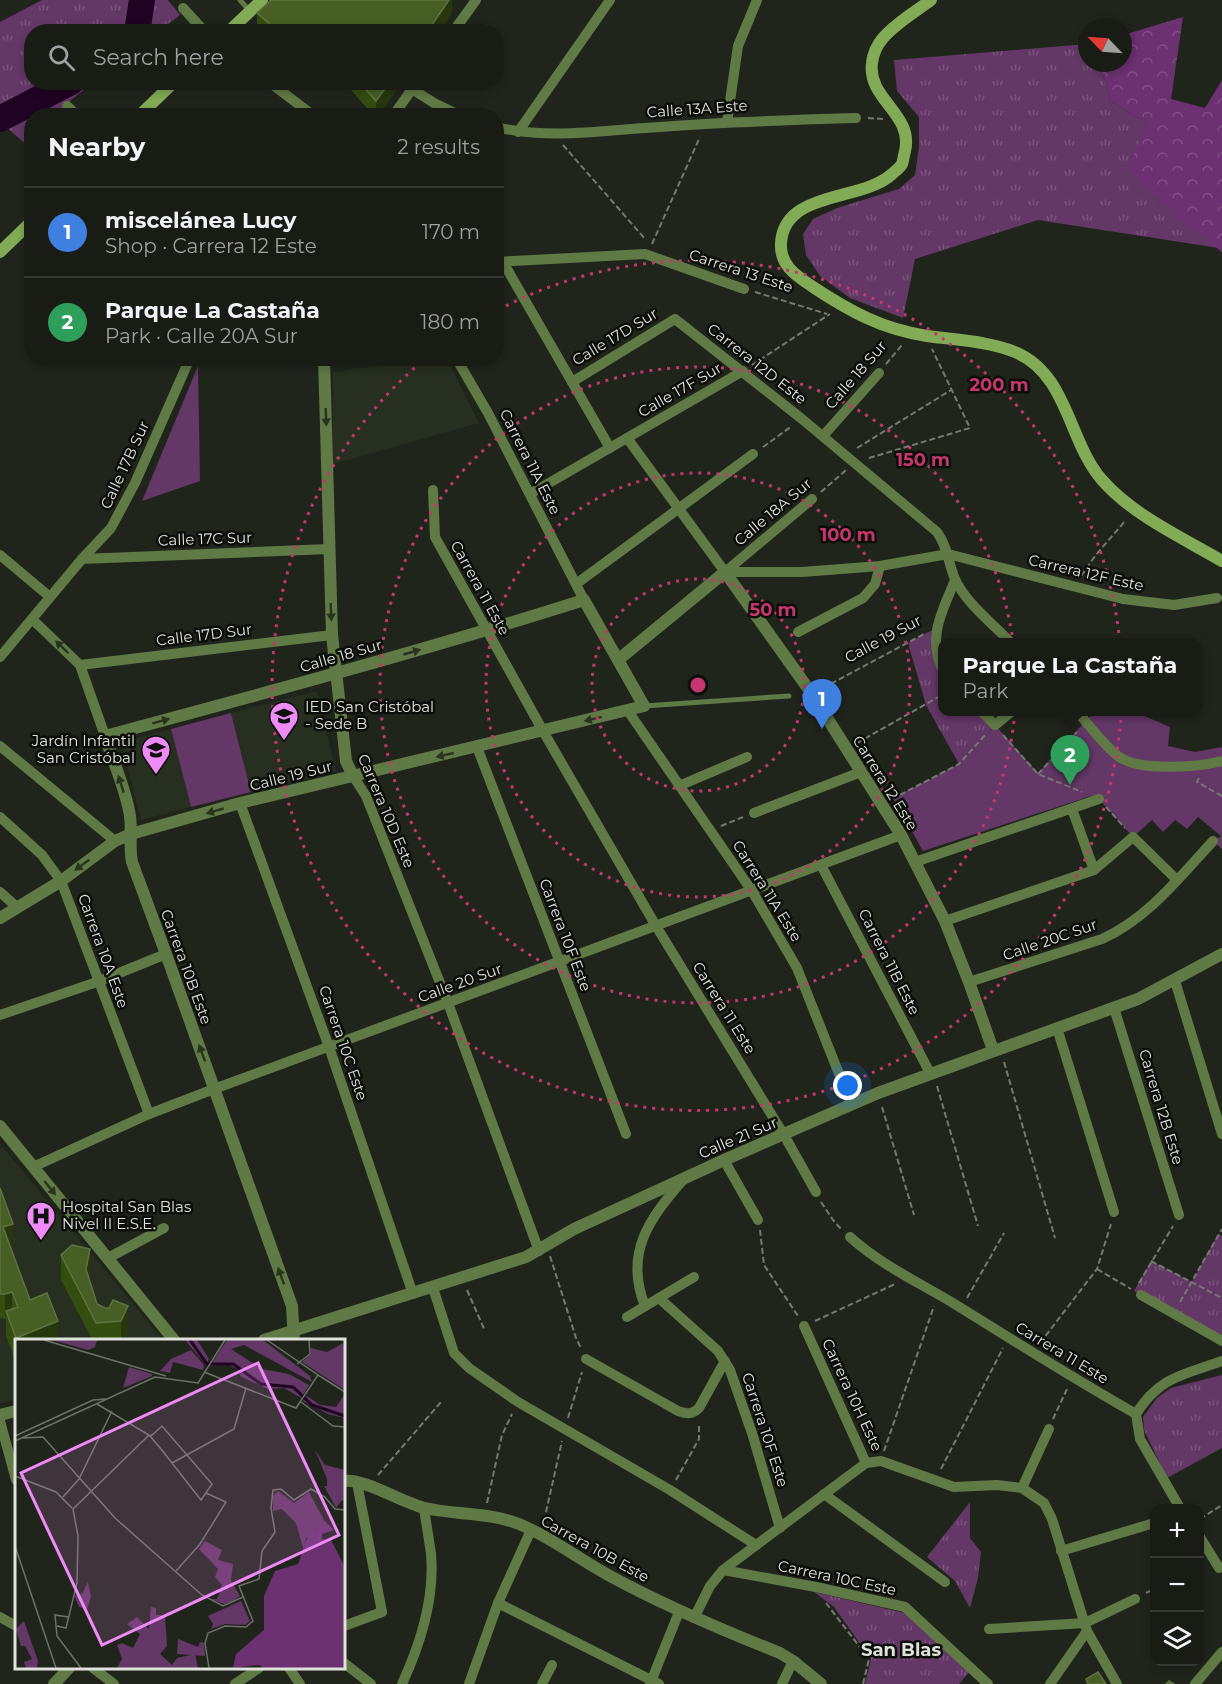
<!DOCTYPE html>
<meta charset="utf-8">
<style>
:root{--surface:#181c15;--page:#21251e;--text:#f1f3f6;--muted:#9fa1a0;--line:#363a34;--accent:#ef8bf7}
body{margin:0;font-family:Montserrat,sans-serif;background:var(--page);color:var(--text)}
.controls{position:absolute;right:18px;bottom:18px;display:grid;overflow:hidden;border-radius:12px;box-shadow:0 3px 9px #0003}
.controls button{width:54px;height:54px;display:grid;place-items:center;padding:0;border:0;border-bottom:2px solid var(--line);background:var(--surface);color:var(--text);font:30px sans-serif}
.compass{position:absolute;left:1078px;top:18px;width:54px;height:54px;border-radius:50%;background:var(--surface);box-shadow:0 3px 9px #0003;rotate:295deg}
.you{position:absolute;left:848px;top:1086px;width:21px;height:21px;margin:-15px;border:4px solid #fff;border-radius:50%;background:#1a73e8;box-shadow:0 0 0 9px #1a73e833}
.badge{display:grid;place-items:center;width:39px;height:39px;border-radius:50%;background:var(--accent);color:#fff;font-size:20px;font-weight:700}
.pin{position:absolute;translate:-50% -50px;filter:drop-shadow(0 2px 3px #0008)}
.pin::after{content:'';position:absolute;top:32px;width:21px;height:18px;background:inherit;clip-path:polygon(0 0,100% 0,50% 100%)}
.popup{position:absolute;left:938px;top:638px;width:264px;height:78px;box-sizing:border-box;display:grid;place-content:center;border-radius:12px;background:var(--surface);filter:drop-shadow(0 2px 4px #0005);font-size:20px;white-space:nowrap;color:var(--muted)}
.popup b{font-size:22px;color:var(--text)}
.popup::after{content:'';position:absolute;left:50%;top:100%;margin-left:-12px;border:12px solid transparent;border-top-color:var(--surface)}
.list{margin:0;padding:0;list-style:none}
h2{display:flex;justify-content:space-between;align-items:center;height:78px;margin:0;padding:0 24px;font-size:26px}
h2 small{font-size:20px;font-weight:400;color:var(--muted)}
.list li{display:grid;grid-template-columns:39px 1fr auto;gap:18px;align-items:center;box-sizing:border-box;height:90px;padding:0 24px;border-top:2px solid var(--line)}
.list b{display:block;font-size:22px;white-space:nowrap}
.list p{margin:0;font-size:20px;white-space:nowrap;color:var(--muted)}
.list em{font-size:20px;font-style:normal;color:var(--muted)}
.icon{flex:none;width:33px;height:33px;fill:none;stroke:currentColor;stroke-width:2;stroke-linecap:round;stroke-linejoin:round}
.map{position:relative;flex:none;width:1222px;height:1684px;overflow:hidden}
.search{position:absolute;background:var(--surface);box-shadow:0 3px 9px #0003;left:24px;top:24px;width:480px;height:66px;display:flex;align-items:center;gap:15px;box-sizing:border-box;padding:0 21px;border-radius:24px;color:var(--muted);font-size:22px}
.panel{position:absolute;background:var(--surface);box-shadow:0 3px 9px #0003;left:24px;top:108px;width:480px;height:258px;border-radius:24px}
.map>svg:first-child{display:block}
</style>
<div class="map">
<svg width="1222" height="1684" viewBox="0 0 1222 1684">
<defs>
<pattern id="grass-tufts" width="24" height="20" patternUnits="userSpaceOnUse" patternTransform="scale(1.5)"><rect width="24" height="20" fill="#633766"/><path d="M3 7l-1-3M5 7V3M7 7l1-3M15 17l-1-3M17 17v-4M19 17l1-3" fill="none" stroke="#79547b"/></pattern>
<pattern id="forest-crowns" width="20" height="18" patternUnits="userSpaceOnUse" patternTransform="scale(1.5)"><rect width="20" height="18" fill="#6c3171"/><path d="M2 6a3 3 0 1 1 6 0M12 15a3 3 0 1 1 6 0" fill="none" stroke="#814f85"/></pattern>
</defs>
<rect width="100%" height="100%" fill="#20251c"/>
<g fill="#272f20">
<path d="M435,358L447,359L479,423L333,464V372Z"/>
<path d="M317,691L336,771L251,792L231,713Z"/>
<path d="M171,729L191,807L141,820L121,742Z"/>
<path d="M0,1144L163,1340H16V1399L0,1404Z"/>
</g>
<g fill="url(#grass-tufts)">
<path d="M42,0H168L180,15L159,31L32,32V82L93,83L72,99L57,115L32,116L31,144L29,147L4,125L0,128V22Z"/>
<path d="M1087,44V63H1100L1110,101L1147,123L1155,198L1219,248L1038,220L915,259L903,318L850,298L820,276L806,255L803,234L813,219L837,208L899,189L915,175L919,147V117L897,91L894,60Z"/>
<path d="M936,628L942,668V712H982L995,725L959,764L926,705L908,643Z"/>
<path d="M1218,1234L1222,1236V1341L1134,1291L1151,1261L1192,1282Z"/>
<path d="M1222,1375V1448L1167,1478L1144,1430L1143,1417L1157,1398L1171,1388Z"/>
<path d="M970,1502V1538L981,1552L978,1578L970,1608L955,1581L927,1557Z"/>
<path d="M814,1592L909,1614L971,1670L959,1684H865L871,1659L834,1607Z"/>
</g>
<path fill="url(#forest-crowns)" d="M1183,17L1171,99L1205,108L1222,80V252L1155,198L1128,169L1147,123L1110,101L1100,63H1123V35Z"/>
<g fill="#633766">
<path d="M198,366L200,481L142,501Z"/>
<path d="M1094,712H1135L1170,727L1168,746L1195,752L1222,747V849L1213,841L1221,836L1198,817L1187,829L1175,820L1163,832L1152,820L1133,837L1099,799L1091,796L923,851L893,798L959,764L995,725L1038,773Z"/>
<path d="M231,713L251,792L191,807L171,729Z"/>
</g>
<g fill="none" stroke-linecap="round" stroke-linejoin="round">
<g stroke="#200322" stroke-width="26">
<path d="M137,32L142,0"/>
<path d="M0,119L71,82"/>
</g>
<g stroke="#757971" stroke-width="2" stroke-dasharray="6 3" stroke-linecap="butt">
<path d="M868,118L883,119"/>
<path d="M563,145L646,240"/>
<path d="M652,244L700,137"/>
<path d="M755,292L827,314"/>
<path d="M886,364L902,345"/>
<path d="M752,365L830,314"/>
<path d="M763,447L792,426"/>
<path d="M857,448L951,390"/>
<path d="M869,458L970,428L932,349"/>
<path d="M821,492L846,470"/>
<path d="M1081,576L1095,556L1126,520"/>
<path d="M823,688L924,634"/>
<path d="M1003,735L1038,774L1082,792"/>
<path d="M857,743L942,695"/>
<path d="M1038,774L1077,732"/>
<path d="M1199,778L1197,782L1222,796"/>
<path d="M892,799L959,764L987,733"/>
<path d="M1106,807L1125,828"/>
<path d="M721,826L743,817"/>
<path d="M1004,1062L1055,1238"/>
<path d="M937,1086L978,1226"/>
<path d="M882,1107L914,1215"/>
<path d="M821,1202L833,1220L841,1229"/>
<path d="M760,1230L764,1265L798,1316"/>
<path d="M550,1256L576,1338L581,1348"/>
<path d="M1151,1261L1222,1298"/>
<path d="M1097,1269L1131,1289"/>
<path d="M1139,1283L1173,1226"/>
<path d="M467,1290L485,1331"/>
<path d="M967,1298L1004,1233"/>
<path d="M1180,1302L1222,1229"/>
<path d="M815,1321L895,1284"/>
<path d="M1040,1343L1097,1269L1111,1224"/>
<path d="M568,1418L582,1372"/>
<path d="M1053,1419L1067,1389"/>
<path d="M884,1451L934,1306"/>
<path d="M941,1469L1003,1348"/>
<path d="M378,1475L441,1402"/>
<path d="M676,1480L699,1439V1423"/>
<path d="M487,1503L502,1435L512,1414"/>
<path d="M1200,1519L1222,1505"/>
<path d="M544,1521L562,1441"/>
<path d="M1146,1593L1154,1589"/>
<path d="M826,1603L869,1659L863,1684"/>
</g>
<g stroke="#607a46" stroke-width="5">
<path d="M240,0L249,10"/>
<path d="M644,706L789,696"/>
</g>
<g stroke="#607a46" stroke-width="10">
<path d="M183,8L205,32"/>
<path d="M453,32L476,0"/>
<path d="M269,82L314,116"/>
<path d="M412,89L434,103L461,116"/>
<path d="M67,106L78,116"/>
<path d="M393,116L417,82"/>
<path d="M727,122L738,46L757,0"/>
<path d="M496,127C550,140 606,130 660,127C725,122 791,120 856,118"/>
<path d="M518,132L610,0"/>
<path d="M496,262L645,254L744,289"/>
<path d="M503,262L610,448"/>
<path d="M456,358L488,413L584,600"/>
<path d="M572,382L675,319L802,419L937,532C948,547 948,563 955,579C965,602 993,624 1010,642"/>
<path d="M823,436L879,373"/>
<path d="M627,438L725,572"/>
<path d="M433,490L435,537L543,731L656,926L784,1135L816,1192"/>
<path d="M530,494L743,371"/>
<path d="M0,555L50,597"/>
<path d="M82,559L329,549"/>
<path d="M725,572H802L880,566L948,554L1123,599L1174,605L1217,598"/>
<path d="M725,572L812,499"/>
<path d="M576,584L753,454"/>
<path d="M32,619L80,665L105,736"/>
<path d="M798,632L863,598L875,584L880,566"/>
<path d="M0,657L82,559L111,528L135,483L190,358"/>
<path d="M80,665L332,635"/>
<path d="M942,668C927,637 943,610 955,580"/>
<path d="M628,711L752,891L797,968L851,1104"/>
<path d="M982,712L995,725L1011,712"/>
<path d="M1077,712C1090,725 1102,744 1118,756C1138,772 1197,767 1222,761"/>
<path d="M0,746L115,841"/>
<path d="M477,747L626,1134"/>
<path d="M353,776L366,796L448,1003L539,1251"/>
<path d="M681,785L747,757"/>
<path d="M240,803L329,1047L413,1294"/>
<path d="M1072,809L1094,870"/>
<path d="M754,813L861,772"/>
<path d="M0,817L42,855L61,881L149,1114"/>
<path d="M915,862L1099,799"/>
<path d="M821,865L930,1073"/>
<path d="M0,892L18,908"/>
<path d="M945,921L1094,870L1133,837L1177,880"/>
<path d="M1175,981L1222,1134"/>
<path d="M969,982L1102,939C1147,919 1180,877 1213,841"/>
<path d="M1114,1008L1179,1215"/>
<path d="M0,1015L97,982L166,954"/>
<path d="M1057,1028L1114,1212"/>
<path d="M724,1160L758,1220"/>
<path d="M33,1167L149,1114L214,1089L901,835"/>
<path d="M850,1237C881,1265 918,1282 953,1303C1014,1341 1074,1379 1136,1414"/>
<path d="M108,1258L164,1228"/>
<path d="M433,1288L454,1353L469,1368L518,1402L670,1490L756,1545"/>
<path d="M1141,1295L1222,1341"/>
<path d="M659,1298L718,1351L730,1370L752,1433L780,1528"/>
<path d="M645,1306C624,1253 649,1219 683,1180"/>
<path d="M627,1317L694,1277"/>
<path d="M804,1326L866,1463"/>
<path d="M586,1359L678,1411C687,1414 692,1415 699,1408L725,1361"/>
<path d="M1136,1414L1140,1439L1180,1508"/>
<path d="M1136,1414C1159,1377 1183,1375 1222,1361"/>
<path d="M0,1421L16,1480"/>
<path d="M1022,1488L1049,1429"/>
<path d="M824,1494L945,1582"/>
<path d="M1200,1537L1219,1568"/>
<path d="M1061,1551L1154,1523"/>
<path d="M723,1570L816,1587L905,1607L988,1684"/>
<path d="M498,1603L659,1684"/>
<path d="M0,1617L16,1626"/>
<path d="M694,1618L710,1586L723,1570L866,1463L881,1461L954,1487L997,1485L1022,1488L1044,1503L1052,1519L1087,1631L1117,1684"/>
<path d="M344,1626L382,1612L357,1483"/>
<path d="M989,1629L1085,1623L1135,1599"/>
<path d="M344,1663L371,1684"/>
<path d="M93,1668L114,1684"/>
<path d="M289,1668L300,1684"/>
<path d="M235,1684L259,1668"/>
<path d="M402,1684C421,1643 435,1599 431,1554C429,1539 426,1523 424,1508"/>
<path d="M469,1684L498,1603L531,1530"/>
<path d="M542,1684L552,1665"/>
<path d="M650,1684L679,1612"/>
<path d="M782,1684L793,1661"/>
<path d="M1050,1684L1087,1631"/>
<path d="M1195,1684L1222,1652"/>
</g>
<g stroke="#607a46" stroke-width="12">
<path d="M324,358L332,635L346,761L353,776"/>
<path d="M618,660L725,572L812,694L901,835L945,921L969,982L993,1050"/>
<path d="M0,918L61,881L115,841L131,834L240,803L644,706L584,600C426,650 265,693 105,736C113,762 126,789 130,816C132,832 129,847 132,862L166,954L292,1306L294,1340"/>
<path d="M0,1126L174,1340"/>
<path d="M264,1340L526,1257L574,1229L724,1160L878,1093L1138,999L1222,954"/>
<path d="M0,1415L16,1411"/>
<path d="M344,1481C364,1478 403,1503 425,1508C456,1515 488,1512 519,1524C551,1537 580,1560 610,1576C665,1606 722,1630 780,1653L793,1661L821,1684"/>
<path d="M54,1684L69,1668"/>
</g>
<g stroke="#82ab55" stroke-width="12">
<path d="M931,0C915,12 896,23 883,38C877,45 873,54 872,63C867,99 914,114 905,151C904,155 903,161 902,164C900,168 895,171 892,174C862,202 783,190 781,244C780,266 797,276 813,287C851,312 882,329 927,336C956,340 988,341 1015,352C1068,374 1068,441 1102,480C1134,516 1181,537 1222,561"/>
<path d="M228,32L262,0"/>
<path d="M139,116L174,82"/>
<path d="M0,252L32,221"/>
</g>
</g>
<g fill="#354e0f">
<path d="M452,0V13L439,32H259L257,30V13Z"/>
<path d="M344,82H402L378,116H374Z"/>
<path d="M0,1188L13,1248L11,1249L30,1300L58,1341H16V1362L6,1336V1319L0,1318Z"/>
<path d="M61,1255L90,1273L89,1278L97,1304L105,1308H109L113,1300L128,1330L124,1341H93L61,1280Z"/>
</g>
<g fill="#25370b">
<path d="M449,0H452V13L439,32H427Z"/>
<path d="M390,82H402L378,116H376V101Z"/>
<path d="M13,1224V1248L3,1252V1227Z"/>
<path d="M90,1249V1273L86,1294V1269Z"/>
<path d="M12,1292V1316L6,1311L5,1319V1294Z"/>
<path d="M128,1306V1330L124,1341H121V1321Z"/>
<path d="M58,1321V1341H16V1362V1338Z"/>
</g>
<g fill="#475e25" stroke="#5f7342" stroke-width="1.5">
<path d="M271,0H449L427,32H279L257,13Z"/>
<path d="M359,82H390L376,101Z"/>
<path d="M0,1188L13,1224L3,1227L30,1300L47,1293L58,1321L16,1338L6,1311L18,1307L12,1292L5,1294H0Z"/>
<path d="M72,1245L90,1249L86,1269L97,1304L105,1308H109L113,1300L128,1306L121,1321L96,1323L61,1255Z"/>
<path d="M1098,1672L1106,1684H1088L1086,1679Z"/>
<path d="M1169,1681L1174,1684H1166Z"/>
</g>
<defs><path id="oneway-solid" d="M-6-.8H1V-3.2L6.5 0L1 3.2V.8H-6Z" transform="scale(1.5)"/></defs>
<g fill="#29341e">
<use href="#oneway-solid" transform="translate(326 417) rotate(88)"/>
<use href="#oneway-solid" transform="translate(331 612) rotate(88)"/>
<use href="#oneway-solid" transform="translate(62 647) rotate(-136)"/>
<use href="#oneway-solid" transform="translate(412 652) rotate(-16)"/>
<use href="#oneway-solid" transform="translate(593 719) rotate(166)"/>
<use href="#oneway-solid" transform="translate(161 721) rotate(-15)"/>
<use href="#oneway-solid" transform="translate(445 755) rotate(167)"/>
<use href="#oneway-solid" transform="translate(121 784) rotate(-108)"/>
<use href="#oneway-solid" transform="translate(215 811) rotate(164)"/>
<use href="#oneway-solid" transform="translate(82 865) rotate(144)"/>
<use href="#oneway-solid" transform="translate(202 1053) rotate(-110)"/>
<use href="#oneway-solid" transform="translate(50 1188) rotate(51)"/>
<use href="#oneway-solid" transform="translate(281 1276) rotate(-110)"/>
</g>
<g fill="none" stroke="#c6366e" stroke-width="3" stroke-dasharray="3 6">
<circle cx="698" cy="685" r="106"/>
<circle cx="698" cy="685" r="212"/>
<circle cx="698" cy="685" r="318"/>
<path d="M498 310A425 425 0 1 1 425 359"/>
</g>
<defs>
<g id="school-pin" transform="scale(1.5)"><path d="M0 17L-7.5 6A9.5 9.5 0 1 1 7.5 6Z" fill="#ef8bf7" stroke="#0b0e09"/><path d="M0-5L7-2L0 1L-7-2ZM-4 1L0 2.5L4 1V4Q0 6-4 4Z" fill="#111"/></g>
<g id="hospital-pin" transform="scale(1.5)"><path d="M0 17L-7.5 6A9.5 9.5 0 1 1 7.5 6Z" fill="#ef8bf7" stroke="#0b0e09"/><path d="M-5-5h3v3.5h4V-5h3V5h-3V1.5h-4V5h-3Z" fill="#111"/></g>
</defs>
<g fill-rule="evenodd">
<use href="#school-pin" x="284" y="716"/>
<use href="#school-pin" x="156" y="750"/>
<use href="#hospital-pin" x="41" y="1216"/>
</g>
<g text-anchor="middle" stroke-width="5" stroke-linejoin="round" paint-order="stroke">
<g font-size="15" fill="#dfe3dc" stroke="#0b0e09">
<text transform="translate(697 109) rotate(-4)" y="5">Calle 13A Este</text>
<text transform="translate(741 271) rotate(18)" y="5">Carrera 13 Este</text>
<text transform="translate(615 337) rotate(-31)" y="5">Calle 17D Sur</text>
<text transform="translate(757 364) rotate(38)" y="5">Carrera 12D Este</text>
<text transform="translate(856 375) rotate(-49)" y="5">Calle 18 Sur</text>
<text transform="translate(680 390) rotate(-30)" y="5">Calle 17F Sur</text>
<text transform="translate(530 462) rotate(63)" y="5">Carrera 11A Este</text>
<text transform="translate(125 465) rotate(-65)" y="5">Calle 17B Sur</text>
<text transform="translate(773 512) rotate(-40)" y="5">Calle 18A Sur</text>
<text transform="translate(205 539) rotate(-2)" y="5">Calle 17C Sur</text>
<text transform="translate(1086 573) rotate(13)" y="5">Carrera 12F Este</text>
<text transform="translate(480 588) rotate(61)" y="5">Carrera 11 Este</text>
<text transform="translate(204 635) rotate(-7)" y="5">Calle 17D Sur</text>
<text transform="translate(883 639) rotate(-28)" y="5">Calle 19 Sur</text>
<text transform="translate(341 656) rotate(-16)" y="5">Calle 18 Sur</text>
<text transform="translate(291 776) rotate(-14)" y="5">Calle 19 Sur</text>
<text transform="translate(885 783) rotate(58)" y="5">Carrera 12 Este</text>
<text transform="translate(386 811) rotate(67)" y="5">Carrera 10D Este</text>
<text transform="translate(767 891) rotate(58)" y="5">Carrera 11A Este</text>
<text transform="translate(565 935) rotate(69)" y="5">Carrera 10F Este</text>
<text transform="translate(1050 940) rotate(-19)" y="5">Calle 20C Sur</text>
<text transform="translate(103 951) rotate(70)" y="5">Carrera 10A Este</text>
<text transform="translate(889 962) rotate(63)" y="5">Carrera 11B Este</text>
<text transform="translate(186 967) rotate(70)" y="5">Carrera 10B Este</text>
<text transform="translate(460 983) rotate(-20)" y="5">Calle 20 Sur</text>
<text transform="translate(724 1008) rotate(58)" y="5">Carrera 11 Este</text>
<text transform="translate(343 1043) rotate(71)" y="5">Carrera 10C Este</text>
<text transform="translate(1161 1107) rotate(73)" y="5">Carrera 12B Este</text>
<text transform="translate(738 1138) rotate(-23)" y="5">Calle 21 Sur</text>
<text transform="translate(1062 1353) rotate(31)" y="5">Carrera 11 Este</text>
<text transform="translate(852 1395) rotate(65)" y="5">Carrera 10H Este</text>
<text transform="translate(765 1430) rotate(72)" y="5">Carrera 10F Este</text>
<text transform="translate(595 1549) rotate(29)" y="5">Carrera 10B Este</text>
<text transform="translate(837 1578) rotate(12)" y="5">Carrera 10C Este</text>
</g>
<g font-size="15" fill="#dfe3dc" stroke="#0b0e09" text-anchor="start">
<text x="305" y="712">IED San Cristóbal<tspan x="305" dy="17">- Sede B</tspan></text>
<text x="135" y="746" text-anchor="end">Jardín Infantil<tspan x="135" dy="17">San Cristóbal</tspan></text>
<text x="62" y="1212">Hospital San Blas<tspan x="62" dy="17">Nivel II E.S.E.</tspan></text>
</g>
<g font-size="18" font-weight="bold" fill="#dfe3dc" stroke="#0b0e09">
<text x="901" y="1656">San Blas</text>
</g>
</g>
<g transform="translate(15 1339)">
<rect width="330" height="330" fill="#20251c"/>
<path d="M170,1H182L194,20L191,26ZM212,1H248L295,37L297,43L229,6L216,10L247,30L274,35L294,46L286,59L269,49L253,50L225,37L226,32L214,26L195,27ZM330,3V51L287,23L296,15V9L312,13ZM114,28L137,35V37L108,49ZM330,55V79L313,75L288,62L292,57L305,66L321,68ZM300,111L310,126L330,131V162L327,161L321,169L309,147H312V140ZM263,152L279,164L294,153L309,181L301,193L291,199L289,212L281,184L267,170L258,172V157ZM73,243L76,258L72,270L64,268L59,256L67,255ZM226,262L235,282L230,286L210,285L196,290L198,285L193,277ZM136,268L141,269V276H150L152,307L145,315L157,326L162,319L180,315L183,329H102L107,320L102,306L107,304L118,309L125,295L112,285L122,278L134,290ZM9,282L23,322L22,329H11L9,323L17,320L10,307H6L1,290ZM163,300L183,308L185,303L189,304L190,317L162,315Z" fill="#633766"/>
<path d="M309,181L319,191L307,195V200L316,201L330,228V329H248L244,326L218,329L221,315L249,291V257L260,232L283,225L294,194L301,193Z" fill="#6c3171"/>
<path d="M37,1H82L80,8L73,11ZM176,11L189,26L188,31L158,23L155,34L145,32L156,20ZM190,202L207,211L203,221L218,225L216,241L225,257L218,262L209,265L195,260H202L207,246L200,238L203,230L184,210Z" fill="#633766"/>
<path fill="none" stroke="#200322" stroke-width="3" d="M175,1L192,25H218L246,45L278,48L297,66L330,77"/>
<path fill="none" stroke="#6c7169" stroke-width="1.5" d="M29,1L151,37M282,25L295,15L294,1M189,33L281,69L303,36L252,1M303,36L330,53M286,63L318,87L330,88M0,97L78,61L91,60M8,99L28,98L100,179L187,256L208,267L228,258M0,102L140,38L183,44L210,1M157,124L219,90L231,49M0,137L41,153L57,169M48,158L64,140L97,72M0,207L41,329M161,232L185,205L211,163L191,154M53,278L40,276L42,297L66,329M42,287L51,289L62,244L63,197L58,170L131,99L133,97H135L137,96L147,87L197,145L186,161L146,110L135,97L134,96L82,65M194,329L190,304L193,294L210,287L231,288L238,282L224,247L244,240L247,212L260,193L256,169L258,151L266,150L279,161L296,150L310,158L320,170L330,171"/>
<path fill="#ef8bf7" fill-opacity="0.15" stroke="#ef8bf7" stroke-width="3" d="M243,24L324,196L87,306L6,134Z"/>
<rect width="330" height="330" fill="none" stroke="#dfe3dc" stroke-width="3"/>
</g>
<circle cx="698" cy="685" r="9" fill="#c6366e" stroke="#0b0e09" stroke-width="3"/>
<g font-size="18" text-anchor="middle" font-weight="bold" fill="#c6366e" stroke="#0b0e09" stroke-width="5" stroke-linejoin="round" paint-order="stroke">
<text x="999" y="391">200 m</text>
<text x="923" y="466">150 m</text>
<text x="848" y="541">100 m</text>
<text x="773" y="616">50 m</text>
</g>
</svg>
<div class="controls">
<button>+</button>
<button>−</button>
<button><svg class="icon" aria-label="layers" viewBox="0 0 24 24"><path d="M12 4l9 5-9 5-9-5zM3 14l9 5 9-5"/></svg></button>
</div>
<svg class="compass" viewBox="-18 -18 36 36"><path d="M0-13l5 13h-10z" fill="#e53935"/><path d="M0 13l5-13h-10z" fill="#9fa1a0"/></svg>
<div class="you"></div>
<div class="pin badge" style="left:822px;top:729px;background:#3f7fe0">1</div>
<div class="pin badge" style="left:1070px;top:785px;background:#2e9e5b">2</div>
<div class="popup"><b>Parque La Castaña</b>Park</div>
<div class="search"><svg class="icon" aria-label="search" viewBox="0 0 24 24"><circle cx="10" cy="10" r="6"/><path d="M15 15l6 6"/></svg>Search here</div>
<section class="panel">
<h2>Nearby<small>2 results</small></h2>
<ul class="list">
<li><span class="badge" style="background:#3f7fe0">1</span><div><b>miscelánea Lucy</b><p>Shop · Carrera 12 Este</p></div><em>170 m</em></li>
<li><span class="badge" style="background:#2e9e5b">2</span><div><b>Parque La Castaña</b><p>Park · Calle 20A Sur</p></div><em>180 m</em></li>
</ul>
</section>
</div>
